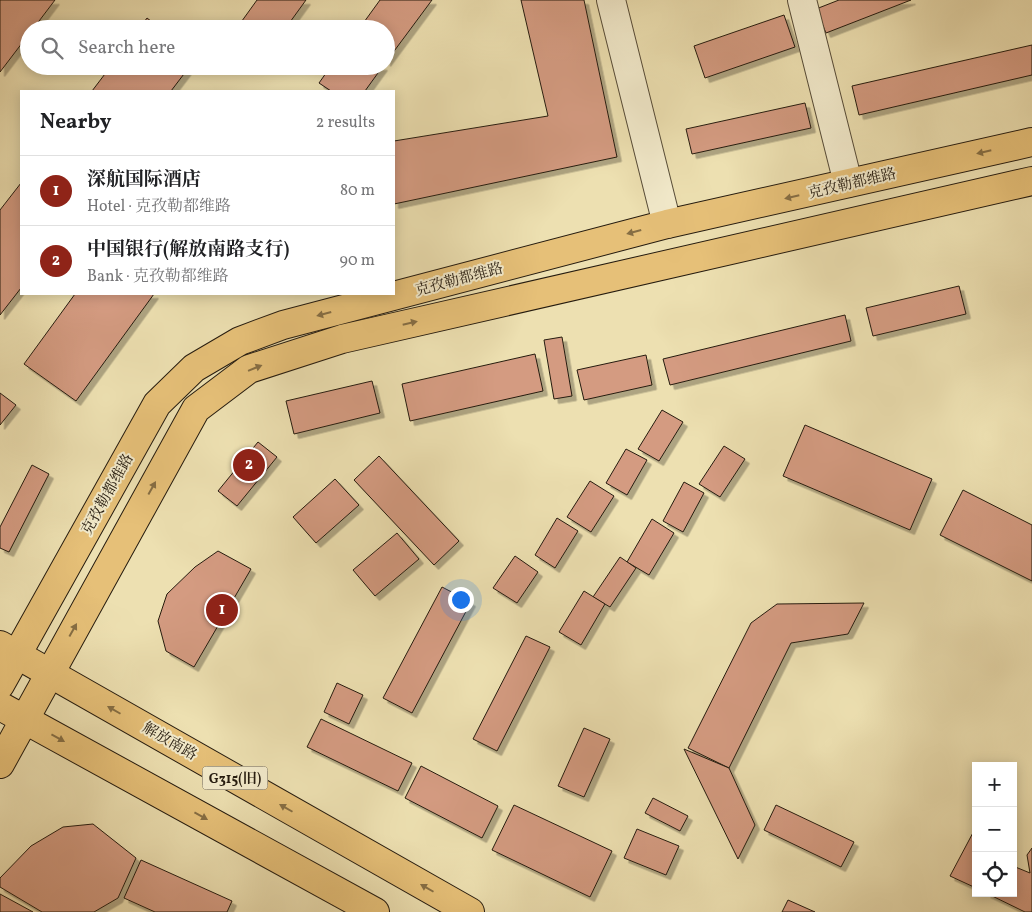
<!DOCTYPE html>
<meta charset="utf-8">
<style>
:root{--surface:#fff;--page:#f6f6f6;--text:#202124;--muted:#757577;--line:#e0e0e0;--accent:#8f2418}
body{margin:0;font-family:Vollkorn,"Noto Serif SC",serif;background:var(--page);color:var(--text)}
.controls{position:absolute;right:15px;bottom:15px;display:grid;overflow:hidden;border-radius:0px;box-shadow:0 2px 12px #0003}
.controls button{width:45px;height:45px;display:grid;place-items:center;padding:0;border:0;border-bottom:1px solid var(--line);background:var(--surface);color:var(--text);font:25px sans-serif}
.you{position:absolute;left:460px;top:599px;width:18px;height:18px;margin:-12px;border:4px solid #fff;border-radius:50%;background:#1a73e8;box-shadow:0 0 0 8px #1a73e833}
.badge{display:grid;place-items:center;width:32px;height:32px;border-radius:50%;background:var(--accent);color:#fff;font-size:16px;font-weight:700}
.pin{position:absolute;translate:-50% -50%;border:2px solid #fff;box-shadow:0 1px 5px #0006}
.list{margin:0;padding:0;list-style:none}
h2{display:flex;justify-content:space-between;align-items:center;height:65px;margin:0;padding:0 20px;font-size:21px}
h2 small{font-size:16px;font-weight:400;color:var(--muted)}
.list li{display:grid;grid-template-columns:32px 1fr auto;gap:15px;align-items:center;box-sizing:border-box;height:70px;padding:0 20px;border-top:1px solid var(--line)}
.list b{display:block;font-size:19px;white-space:nowrap}
.list p{margin:0;font-size:16px;white-space:nowrap;color:var(--muted)}
.list em{font-size:16px;font-style:normal;color:var(--muted)}
.icon{flex:none;width:28px;height:28px;fill:none;stroke:currentColor;stroke-width:2;stroke-linecap:round;stroke-linejoin:round}
.map{position:relative;flex:none;width:1032px;height:912px;overflow:hidden}
.search{position:absolute;background:var(--surface);box-shadow:0 2px 12px #0003;left:20px;top:20px;width:375px;height:55px;display:flex;align-items:center;gap:12px;box-sizing:border-box;padding:0 18px;border-radius:28px;color:var(--muted);font-size:19px}
.panel{position:absolute;background:var(--surface);box-shadow:0 2px 12px #0003;left:20px;top:90px;width:375px;height:205px;border-radius:0px}
.map>svg:first-child{display:block}
</style>
<div class="map">
<svg width="1032" height="912" viewBox="0 0 1032 912">
<defs>
<filter id="shadow"><feDropShadow dx="4.5" dy="4.5" stdDeviation="0" flood-color="#0004"/></filter>
</defs>
<rect width="100%" height="100%" fill="#ede0b1"/>
<filter id="stains"><feTurbulence type="fractalNoise" baseFrequency=".004" numOctaves="4"/><feColorMatrix values="0 0 0 0 .2 0 0 0 0 .09 0 0 0 0 .02 0 0 0 .5 -.17"/></filter>
<radialGradient id="worn" r=".72"><stop offset=".6" stop-color="#630" stop-opacity="0"/><stop offset="1" stop-color="#630" stop-opacity=".3"/></radialGradient>
<g fill="#d49b81" stroke="#251b0f" filter="url(#shadow)">
<path d="M0,0H55L33,29H29V34L0,72Z"/>
<path d="M257,0H306L285,29H245L239,25Z"/>
<path d="M380,0H432L386,62V29H359Z"/>
<path d="M521,0H584L617,157L394,204V141L548,116Z"/>
<path d="M839,0H911L826,33L816,9Z"/>
<path d="M784,15L795,47L705,78L694,46Z"/>
<path d="M147,18L161,29H139Z"/>
<path d="M1032,45V75L859,115L852,86Z"/>
<path d="M111,66H190L171,91H92Z"/>
<path d="M331,66H383L365,91H331L319,83Z"/>
<path d="M805,103L811,128L692,154L686,129Z"/>
<path d="M21,183V288L0,315V210Z"/>
<path d="M959,286L966,314L873,336L866,308Z"/>
<path d="M75,294H154L76,401L24,364Z"/>
<path d="M845,315L851,341L670,385L663,359Z"/>
<path d="M562,337L572,396L554,399L544,340Z"/>
<path d="M535,354L543,391L410,421L402,384Z"/>
<path d="M646,355L652,385L584,400L577,370Z"/>
<path d="M372,381L380,413L294,434L286,401Z"/>
<path d="M0,393L16,405L0,425Z"/>
<path d="M662,410L683,422L659,461L638,449Z"/>
<path d="M805,425L932,479L910,530L783,476Z"/>
<path d="M258,442L277,457L237,506L218,491Z"/>
<path d="M724,446L745,459L720,497L699,484Z"/>
<path d="M626,449L647,460L627,495L606,483Z"/>
<path d="M379,456L459,541L434,565L354,480Z"/>
<path d="M32,465L49,474L9,552L0,548V527Z"/>
<path d="M335,479L359,505L316,543L293,517Z"/>
<path d="M590,481L614,496L591,532L567,517Z"/>
<path d="M684,482L704,493L683,532L663,521Z"/>
<path d="M963,490L1032,525V581L940,535Z"/>
<path d="M557,518L578,531L555,568L535,555Z"/>
<path d="M652,519L674,533L649,575L627,562Z"/>
<path d="M397,533L419,559L375,596L353,570Z"/>
<path d="M218,551L251,569L194,667L166,651L158,621L167,594L195,567Z"/>
<path d="M515,556L538,572L517,603L493,588Z"/>
<path d="M620,557L636,568L610,607L593,597Z"/>
<path d="M442,587L471,602L412,713L383,698Z"/>
<path d="M584,591L605,604L581,645L559,632Z"/>
<path d="M864,603L848,634L791,643L729,768L688,748L751,623L777,604Z"/>
<path d="M526,636L550,647L497,751L473,739Z"/>
<path d="M337,683L363,695L349,724L324,712Z"/>
<path d="M321,719L412,763L398,791L307,747Z"/>
<path d="M584,728L610,739L584,797L558,786Z"/>
<path d="M684,749L729,768L755,825L738,859Z"/>
<path d="M421,766L498,806L482,838L405,798Z"/>
<path d="M653,798L688,816L680,831L645,813Z"/>
<path d="M514,805L612,851L590,897L492,850Z"/>
<path d="M776,805L854,842L841,867L764,830Z"/>
<path d="M93,824L136,858L118,898L94,912H42L0,887V878L31,846L63,827Z"/>
<path d="M976,827V888L950,876Z"/>
<path d="M637,829L679,846L666,875L624,858Z"/>
<path d="M1032,848V912H1025L986,893H1013V866L1030,873L1027,855Z"/>
<path d="M141,860L232,901L227,912H155L124,898Z"/>
<path d="M0,894L33,912H0Z"/>
<path d="M788,900L815,912H782Z"/>
</g>
<g fill="none" stroke-linecap="round" stroke-linejoin="round">
<g stroke="#574c38" stroke-width="30">
<g id="minor">
<path d="M611,0L667,224"/>
<path d="M802,0L848,183"/>
</g>
</g>
<g stroke="#251b0f" stroke-width="30">
<g id="major">
<path d="M0,645L470,912"/>
<path d="M0,685L157,404L194,368L240,341L283,325L667,224L1032,142"/>
<path d="M0,706L375,912"/>
<path d="M0,764L196,409L249,369L342,339L1032,181"/>
</g>
</g>
<use href="#minor" stroke="#f3ebcc" stroke-width="28"/>
<use href="#major" stroke="#e6c078" stroke-width="28"/>
</g>
<defs><path id="oneway-solid" d="M-6-.8H1V-3.2L6.5 0L1 3.2V.8H-6Z" transform="scale(1.25)"/></defs>
<g fill="#866e44">
<use href="#oneway-solid" transform="translate(984 152) rotate(167)"/>
<use href="#oneway-solid" transform="translate(792 197) rotate(167)"/>
<use href="#oneway-solid" transform="translate(634 232) rotate(165)"/>
<use href="#oneway-solid" transform="translate(324 314) rotate(165)"/>
<use href="#oneway-solid" transform="translate(410 323) rotate(-13)"/>
<use href="#oneway-solid" transform="translate(255 368) rotate(-22)"/>
<use href="#oneway-solid" transform="translate(152 488) rotate(-61)"/>
<use href="#oneway-solid" transform="translate(73 630) rotate(-61)"/>
<use href="#oneway-solid" transform="translate(114 710) rotate(-150)"/>
<use href="#oneway-solid" transform="translate(58 738) rotate(29)"/>
<use href="#oneway-solid" transform="translate(286 808) rotate(-150)"/>
<use href="#oneway-solid" transform="translate(201 816) rotate(29)"/>
<use href="#oneway-solid" transform="translate(427 888) rotate(-150)"/>
</g>
<g text-anchor="middle" stroke-width="4" stroke-linejoin="round" paint-order="stroke">
<rect fill="#f3ebcc" stroke="#635948" stroke-width="1" x="202.5" y="766.5" width="65" height="23" rx="4"/>
<g font-size="14" font-weight="bold" fill="#251b0f">
<text x="235" y="783">G315(旧)</text>
</g>
<g font-size="15" fill="#251b0f" stroke="#f3ebcc">
<text transform="translate(852 183) rotate(-13)" y="5">克孜勒都维路</text>
<text transform="translate(459 279) rotate(-15)" y="5">克孜勒都维路</text>
<text transform="translate(107 494) rotate(-61)" y="5">克孜勒都维路</text>
<text transform="translate(170 741) rotate(30)" y="5">解放南路</text>
</g>
</g>
<rect width="100%" height="100%" filter="url(#stains)"/>
<rect width="100%" height="100%" fill="url(#worn)"/>
</svg>
<div class="controls">
<button>+</button>
<button>−</button>
<button><svg class="icon" aria-label="locate" viewBox="0 0 24 24"><circle cx="12" cy="12" r="6"/><path d="M12 2v4M12 18v4M2 12h4M18 12h4"/></svg></button>
</div>
<div class="you"></div>
<div class="pin badge" style="left:222px;top:610px">1</div>
<div class="pin badge" style="left:249px;top:465px">2</div>
<div class="search"><svg class="icon" aria-label="search" viewBox="0 0 24 24"><circle cx="10" cy="10" r="6"/><path d="M15 15l6 6"/></svg>Search here</div>
<section class="panel">
<h2>Nearby<small>2 results</small></h2>
<ul class="list">
<li><span class="badge">1</span><div><b>深航国际酒店</b><p>Hotel · 克孜勒都维路</p></div><em>80 m</em></li>
<li><span class="badge">2</span><div><b>中国银行(解放南路支行)</b><p>Bank · 克孜勒都维路</p></div><em>90 m</em></li>
</ul>
</section>
</div>
